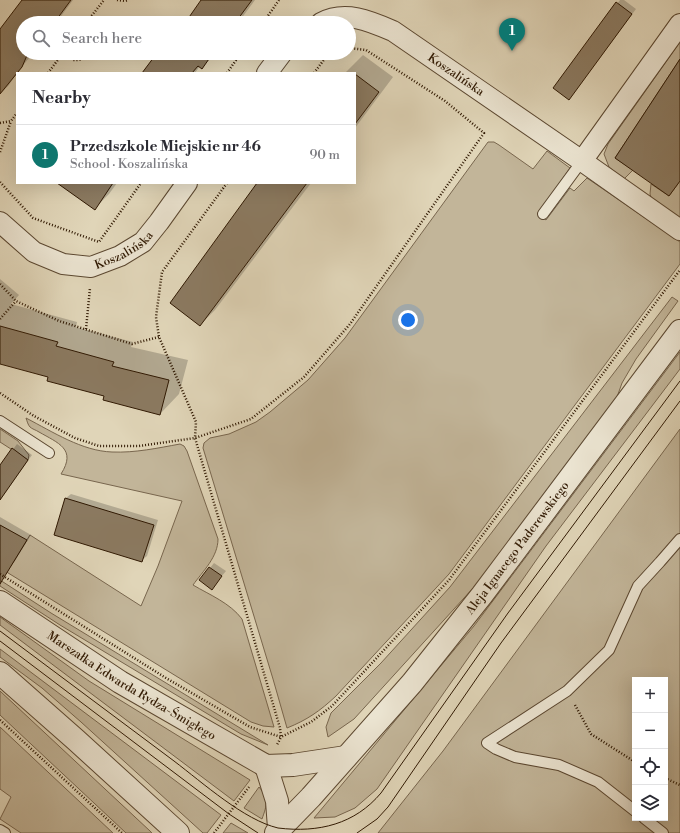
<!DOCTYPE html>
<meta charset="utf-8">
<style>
:root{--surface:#fff;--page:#f2f2f3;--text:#2b2b33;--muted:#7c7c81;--line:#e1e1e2;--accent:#0f766e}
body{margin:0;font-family:"Libre Bodoni",serif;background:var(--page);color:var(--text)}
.controls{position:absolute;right:12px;bottom:12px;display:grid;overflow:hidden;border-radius:0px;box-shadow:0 4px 16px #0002}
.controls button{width:36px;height:36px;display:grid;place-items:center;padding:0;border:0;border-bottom:1px solid var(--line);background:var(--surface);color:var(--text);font:20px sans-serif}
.you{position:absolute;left:408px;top:320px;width:14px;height:14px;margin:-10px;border:3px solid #fff;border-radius:50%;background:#1a73e8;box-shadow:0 0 0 6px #1a73e833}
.badge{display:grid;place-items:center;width:26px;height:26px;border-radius:50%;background:var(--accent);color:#fff;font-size:13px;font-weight:700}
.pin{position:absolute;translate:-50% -33px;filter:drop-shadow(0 1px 2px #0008)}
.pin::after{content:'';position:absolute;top:21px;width:14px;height:12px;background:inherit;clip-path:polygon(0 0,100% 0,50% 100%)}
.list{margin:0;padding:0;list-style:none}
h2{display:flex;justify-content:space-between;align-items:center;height:52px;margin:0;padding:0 16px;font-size:17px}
h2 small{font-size:13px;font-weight:400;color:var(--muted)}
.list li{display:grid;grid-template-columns:26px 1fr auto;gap:12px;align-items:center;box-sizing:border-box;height:60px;padding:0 16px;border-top:1px solid var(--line)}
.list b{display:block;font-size:15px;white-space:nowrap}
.list p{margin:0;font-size:13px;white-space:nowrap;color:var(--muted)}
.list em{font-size:13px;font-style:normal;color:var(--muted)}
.icon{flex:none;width:22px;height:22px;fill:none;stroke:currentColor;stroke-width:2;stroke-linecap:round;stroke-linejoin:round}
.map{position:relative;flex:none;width:680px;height:833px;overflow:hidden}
.search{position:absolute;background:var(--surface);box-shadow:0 4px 16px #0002;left:16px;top:16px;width:340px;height:44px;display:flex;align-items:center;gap:10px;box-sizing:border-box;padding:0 14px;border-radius:22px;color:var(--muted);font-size:15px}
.panel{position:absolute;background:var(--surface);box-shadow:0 4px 16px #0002;left:16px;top:72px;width:340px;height:112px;border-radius:0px}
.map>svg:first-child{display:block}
</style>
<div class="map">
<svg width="680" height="833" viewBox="0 0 680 833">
<rect width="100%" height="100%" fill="#e0d5b8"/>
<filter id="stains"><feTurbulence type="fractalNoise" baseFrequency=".005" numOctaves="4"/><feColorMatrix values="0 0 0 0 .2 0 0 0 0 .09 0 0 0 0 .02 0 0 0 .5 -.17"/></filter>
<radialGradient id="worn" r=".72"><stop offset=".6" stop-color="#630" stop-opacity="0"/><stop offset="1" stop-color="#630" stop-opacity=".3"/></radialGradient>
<g fill="#c2b599" stroke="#78664e" fill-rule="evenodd">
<path d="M680,42V59L615,158L633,170L624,179L609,167L604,154L608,144Z"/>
<path d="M488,142H494L499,145L533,169L547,151L570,168L538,214L546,220L570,188L574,191L587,178L680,242V264L449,574L336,696C320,711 307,720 287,728L273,679L203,448L204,443L210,438L229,434L256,422L270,412L308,380L345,338Z"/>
<path d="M680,181V219L652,200L650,194L651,184L669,196Z"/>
<path d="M672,297L678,301L636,359L622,383L617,397L605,414L484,576L354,719L328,737L326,727L331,713L381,663L450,587Z"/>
<path d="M680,352V369L546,546L377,789L355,808L335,817L314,818L474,626Z"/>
<path d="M26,418C53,432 82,451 112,452C135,453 158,448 180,444L184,446L187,451L218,539C218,557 203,571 193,585C210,595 230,603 242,619L274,727L263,726L251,722L0,568V561L10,567L30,535L141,606L158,566L182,501L61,474C77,449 58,443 39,432C36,430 32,429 30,427C28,425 27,421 26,418Z"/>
<path d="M0,429L18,441L29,455L28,460L0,442Z"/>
<path d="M680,429V833H378L443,751ZM635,680H665V818H635Z"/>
<path d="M0,580L51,613L268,745L241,734L60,625L0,586Z"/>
<path d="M0,617L89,681L250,780L234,801L0,625Z"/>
<path d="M0,649L221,815L207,833H203L81,722L42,688L0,657Z"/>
<path d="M0,691L150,831L152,833H126L0,715Z"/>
<path d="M0,727L113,833H21L0,819L11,797L0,789Z"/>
<path d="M259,787C269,799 267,805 262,819L244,808Z"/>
<path d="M231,823L248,833H223Z"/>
</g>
<g fill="#0003">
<path d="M23,0H73L56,23H23V53H33L17,73L9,85L0,94V30Z"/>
<path d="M202,0H255L238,23H186Z"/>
<path d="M620,0H624L636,9L573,94L554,88Z"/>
<path d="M158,53H216L202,67L200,66L195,73H144Z"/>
<path d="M363,55L393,77L355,128V73H345Z"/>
<path d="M64,183H117L109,194L95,208Z"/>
<path d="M258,183H311L215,310L200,325Z"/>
<path d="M0,279L19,295L11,304L77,322L76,327L133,342L131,347L188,360L179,394L160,414L50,376L0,363Z"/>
<path d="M17,444L32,455L0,500V467Z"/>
<path d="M71,494L158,520L147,556L142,560L66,498Z"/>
<path d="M0,517L31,535L15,561L10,566L0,560Z"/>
<path d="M214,563L226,571L212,588L210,568Z"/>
</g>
<g fill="#8b7a61" stroke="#2f1802">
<path d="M22,0H71L54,23H23V53H32L31,55L28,53L22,67L0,94V29Z"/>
<path d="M201,0H252L235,23H185Z"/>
<path d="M616,2L632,14L569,100L553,88Z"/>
<path d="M157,53H213L202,69L198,66L192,73H142Z"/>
<path d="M680,59V181L669,196L615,158Z"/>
<path d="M355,74L379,92L355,124Z"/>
<path d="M57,183H113L95,210Z"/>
<path d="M257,183H307L200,326L170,303Z"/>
<path d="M0,326L58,342L56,346L114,362L112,366L169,380L160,415L103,400L104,396L47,381L48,377L0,364Z"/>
<path d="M12,448L28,460L0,500V465Z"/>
<path d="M65,498L154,525L142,562L54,535Z"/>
<path d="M0,525L27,540L0,584Z"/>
<path d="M209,567L222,576L212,590L199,580Z"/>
</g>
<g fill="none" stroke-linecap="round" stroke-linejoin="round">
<g stroke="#5b4730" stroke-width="12">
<g id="service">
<path d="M543,214L582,161"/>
<path d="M0,421L49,453"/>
<path d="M635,811L598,782L559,765L515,757L496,749L487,743L567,691L609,650L638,586L660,562L680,539"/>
<path d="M644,818L663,833"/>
<path d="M0,830L5,833"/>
</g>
</g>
<g stroke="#5b4730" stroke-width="22">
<g id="minor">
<path id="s1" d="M321,23C345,10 370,21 393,31L582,161L680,230"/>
<path d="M267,73L282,53"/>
<path d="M582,161L680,24"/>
<path id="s2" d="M0,222L34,252L63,264L91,267L120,256L143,242L159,222L187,183"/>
</g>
</g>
<g stroke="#5b4730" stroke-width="24">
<g id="tertiary">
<path id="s3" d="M0,602L120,682L266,766L293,765L346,757"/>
<path d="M0,673L76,740L178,833"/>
<path d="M266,766L277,801L279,828"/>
<path id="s4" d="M276,833L311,797L412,683L482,595L680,331"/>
</g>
</g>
<g stroke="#2f1802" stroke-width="2.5" stroke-dasharray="1 2" stroke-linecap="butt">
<path d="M117,0L125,1L128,0"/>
<path d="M86,23L104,0"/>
<path d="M263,23L279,0"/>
<path d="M68,53L73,60C79,60 85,60 87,53"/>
<path d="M48,73L63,53"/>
<path d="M227,73L241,53"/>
<path d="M314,73L329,53"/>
<path d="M0,123L11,121L17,113"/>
<path d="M0,152L11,121"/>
<path d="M0,182L33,218L99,242L141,183"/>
<path d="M227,183L162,272L156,317L159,337L196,422L195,438L280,728L281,737L277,745"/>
<path d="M0,284L16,301L59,321L132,344L159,337"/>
<path d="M0,319L16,301"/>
<path d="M86,329L90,288"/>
<path d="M0,393L34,416L75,438L99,446H139L195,438L251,419L304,377L350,324L484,133L445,101L366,50L349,48"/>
<path d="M0,574L166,678L250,727L281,737L311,722L332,706L449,580L680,270"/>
<path d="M575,705L591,734L635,762"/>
<path d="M0,720L122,833"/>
<path d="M665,778L680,785"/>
<path d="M214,833L249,787"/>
</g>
<use href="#service" stroke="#ebe4d1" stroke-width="10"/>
<use href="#minor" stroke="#ebe4d1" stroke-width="20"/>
<use href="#tertiary" stroke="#ebe4d1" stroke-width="22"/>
<g stroke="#2f1802" stroke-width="1">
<path d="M0,631C58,674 116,718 174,761C203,783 244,820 278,828C319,833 355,824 381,793L508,613L680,381"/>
<path d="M0,641L229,814L258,833"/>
<path d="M357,833L377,819L388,807L501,643L680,401"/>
</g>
</g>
<g text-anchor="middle" stroke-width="4" stroke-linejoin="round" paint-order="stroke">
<g font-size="12" fill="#2f1802" stroke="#ebe4d1">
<text dy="4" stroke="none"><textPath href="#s1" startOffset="152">Koszalińska</textPath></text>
<text dy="4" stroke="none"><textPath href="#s2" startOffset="142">Koszalińska</textPath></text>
<text dy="4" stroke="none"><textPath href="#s4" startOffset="374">Aleja Ignacego Paderewskiego</textPath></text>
<text dy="4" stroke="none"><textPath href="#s3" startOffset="156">Marszałka Edwarda Rydza-Śmigłego</textPath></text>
</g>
</g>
<rect width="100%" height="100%" filter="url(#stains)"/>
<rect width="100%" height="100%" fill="url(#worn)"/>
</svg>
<div class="controls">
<button>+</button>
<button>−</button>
<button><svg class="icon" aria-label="locate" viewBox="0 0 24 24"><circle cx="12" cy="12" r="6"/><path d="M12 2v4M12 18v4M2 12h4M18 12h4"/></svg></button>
<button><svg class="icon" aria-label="layers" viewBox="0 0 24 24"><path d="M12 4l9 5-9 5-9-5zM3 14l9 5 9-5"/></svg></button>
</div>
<div class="you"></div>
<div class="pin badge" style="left:512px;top:51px">1</div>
<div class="search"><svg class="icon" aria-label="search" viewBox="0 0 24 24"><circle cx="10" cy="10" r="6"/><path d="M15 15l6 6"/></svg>Search here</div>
<section class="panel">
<h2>Nearby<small></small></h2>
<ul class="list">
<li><span class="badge">1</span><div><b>Przedszkole Miejskie nr 46</b><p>School · Koszalińska</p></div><em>90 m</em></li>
</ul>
</section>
</div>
